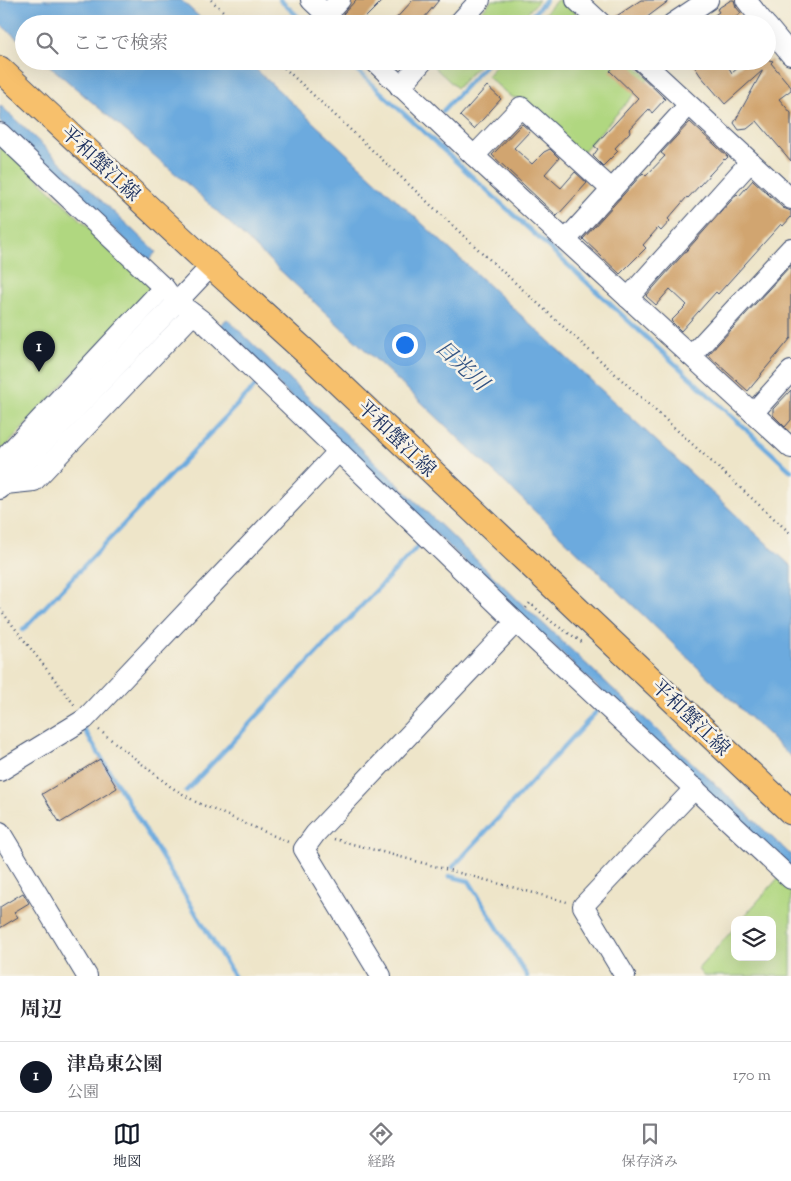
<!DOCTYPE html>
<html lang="ja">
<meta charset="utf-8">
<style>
:root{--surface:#fff;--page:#f7f7f7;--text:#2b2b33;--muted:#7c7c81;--line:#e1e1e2;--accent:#111827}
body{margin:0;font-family:"Sorts Mill Goudy","Noto Serif JP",serif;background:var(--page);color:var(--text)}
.controls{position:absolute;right:15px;bottom:15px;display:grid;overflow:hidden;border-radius:10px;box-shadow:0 5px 20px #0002}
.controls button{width:45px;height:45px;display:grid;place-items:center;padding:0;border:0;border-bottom:1px solid var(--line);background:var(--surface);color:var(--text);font:25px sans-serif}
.you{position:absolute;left:404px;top:344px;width:18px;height:18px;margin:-12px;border:4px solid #fff;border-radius:50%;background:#1a73e8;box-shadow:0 0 0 8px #1a73e833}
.badge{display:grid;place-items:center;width:32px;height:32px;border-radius:50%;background:var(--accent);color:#fff;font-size:16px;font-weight:700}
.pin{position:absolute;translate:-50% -41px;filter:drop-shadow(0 1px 2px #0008)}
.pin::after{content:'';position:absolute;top:26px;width:18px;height:15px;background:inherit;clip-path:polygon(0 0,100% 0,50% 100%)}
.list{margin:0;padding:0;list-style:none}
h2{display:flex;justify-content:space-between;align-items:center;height:65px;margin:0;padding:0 20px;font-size:21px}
h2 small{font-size:16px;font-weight:400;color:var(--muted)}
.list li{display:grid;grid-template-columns:32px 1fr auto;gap:15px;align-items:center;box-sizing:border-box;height:70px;padding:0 20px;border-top:1px solid var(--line)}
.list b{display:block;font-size:19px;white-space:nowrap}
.list p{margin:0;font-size:16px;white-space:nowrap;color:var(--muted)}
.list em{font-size:16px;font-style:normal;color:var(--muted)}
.icon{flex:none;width:28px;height:28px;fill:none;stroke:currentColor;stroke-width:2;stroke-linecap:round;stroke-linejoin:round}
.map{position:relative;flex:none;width:791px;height:976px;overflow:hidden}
.search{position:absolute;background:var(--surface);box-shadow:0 5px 20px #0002;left:15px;right:15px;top:15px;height:55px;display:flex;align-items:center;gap:12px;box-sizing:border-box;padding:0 18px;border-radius:28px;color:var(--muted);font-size:19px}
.sheet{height:135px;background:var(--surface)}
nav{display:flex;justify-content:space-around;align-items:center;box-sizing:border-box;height:70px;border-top:1px solid var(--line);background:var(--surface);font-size:14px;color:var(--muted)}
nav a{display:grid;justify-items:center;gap:2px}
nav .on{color:var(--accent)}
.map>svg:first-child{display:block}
</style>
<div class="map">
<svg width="791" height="976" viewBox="0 0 791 976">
<rect width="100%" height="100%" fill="#f7f3e8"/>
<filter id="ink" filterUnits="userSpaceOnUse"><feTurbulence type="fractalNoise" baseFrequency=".02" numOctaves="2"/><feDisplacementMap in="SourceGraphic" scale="10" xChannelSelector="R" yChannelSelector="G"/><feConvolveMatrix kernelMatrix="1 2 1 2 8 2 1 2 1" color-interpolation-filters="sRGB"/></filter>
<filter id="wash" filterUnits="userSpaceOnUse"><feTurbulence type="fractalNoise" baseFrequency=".0096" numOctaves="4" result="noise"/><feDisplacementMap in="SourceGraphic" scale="20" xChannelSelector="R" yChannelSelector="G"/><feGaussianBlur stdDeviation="1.12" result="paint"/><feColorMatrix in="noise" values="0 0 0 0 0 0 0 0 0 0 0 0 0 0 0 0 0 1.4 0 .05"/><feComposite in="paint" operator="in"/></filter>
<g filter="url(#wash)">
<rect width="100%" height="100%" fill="#eee5c9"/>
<g fill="#b0d780" stroke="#66836f">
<path d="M492,0H539L517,24H470Z"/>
<path d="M557,0H562L588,24H535Z"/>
<path d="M436,61H482L457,88L432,65Z"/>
<path d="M500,61H630L649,78L581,154L522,99L511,97L487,76Z"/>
<path d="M0,143L152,287L0,453Z"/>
<path d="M780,876L791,886V976H703L698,969L735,927V957H772V920H741Z"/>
</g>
<g fill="#6caade" stroke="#446c9e">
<path d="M0,0H181L207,24H24V44L0,24Z"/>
<path d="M44,61H247L791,566V757L422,403L191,187Z"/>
<path d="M0,105L156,252L148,261L0,122Z"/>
<path d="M227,319L521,603L791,855V871L218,327Z"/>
</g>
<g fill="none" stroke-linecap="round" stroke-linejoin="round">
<g stroke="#6caade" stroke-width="4.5">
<path d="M280,0L306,24"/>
<path d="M524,24L546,0"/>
<path d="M347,61L791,471"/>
<path d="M443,111L489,61"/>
<path d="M23,630L258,383"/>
<path d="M82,726L234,976"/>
<path d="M186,791L422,542"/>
<path d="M453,867L598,710"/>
<path d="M449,876L469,881L527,976"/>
</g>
</g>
<g id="blocks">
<g fill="#d1a56f">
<path d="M356,0H383L359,24H348L343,14Z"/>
<path d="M413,0H439L419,24H391Z"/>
<path d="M641,0H670L638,24H614L612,19Z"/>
<path d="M731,0H734L736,7L741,13L727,24H701L719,12L717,9Z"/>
<path d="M769,60L773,61L771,63L791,87V90L779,99L791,113V161L757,121L747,129L739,130L734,123L763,70L725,104L700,75L691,61H725L732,73L746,61H768Z"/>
<path d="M619,61H626L665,99L652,113L649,109L629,130L630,132L615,148L618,151L603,166L593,156L598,149L594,146L638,98L610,71Z"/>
<path d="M487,86L501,99L474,129L460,116Z"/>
<path d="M690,122L728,157L725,160L724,159L688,198L687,197L668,219L670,221L661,231L658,228L643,245L646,248L620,274L583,239L643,173L646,176L665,156L661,153Z"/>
<path d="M522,124L530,131L514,148L532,164L544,152L550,149L559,158L545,174L561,188L575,172L587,183L557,216L492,155Z"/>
<path d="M753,180L783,208L791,211V217L783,226L781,224L718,294L716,292L681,331L671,321L687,305L670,289L656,305L646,296L737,194L739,196Z"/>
<path d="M791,265V338L761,374H762L748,391L708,355Z"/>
<path d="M791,390V420L785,427L773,415V409Z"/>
<path d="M100,759L117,788L60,823L42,794Z"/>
<path d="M23,893L29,903L14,912L18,917L0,928V907Z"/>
</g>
</g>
</g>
<g filter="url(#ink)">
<use href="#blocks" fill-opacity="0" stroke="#3b4a6e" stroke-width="1"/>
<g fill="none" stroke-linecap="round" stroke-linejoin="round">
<g stroke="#3b4a6e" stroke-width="22">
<g id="minor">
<path d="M311,0L336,24"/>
<path d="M576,0L602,24"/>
<path d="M746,0L765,24"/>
<path d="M327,14L340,0"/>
<path d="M458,24L480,0"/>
<path d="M672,24L708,0"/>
<path d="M767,26L791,55"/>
<path d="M374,61L474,156L791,448"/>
<path d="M642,61L791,199"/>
<path d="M400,87L423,61"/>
<path d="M0,133L167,291"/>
<path d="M474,156L521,107L612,190"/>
<path d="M566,240L688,106"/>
<path d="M628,298L750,162"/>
<path d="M188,310L205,323L516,622L791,879"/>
<path d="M691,356L791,248"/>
<path d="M753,413L791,371"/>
<path d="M5,484L2,460L164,287"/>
<path d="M5,484L34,481L193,314"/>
<path d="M0,489L211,266"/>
<path d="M0,771L85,719L339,451"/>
<path d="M0,832L87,976"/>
<path d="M381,976L304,849L315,834L516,622"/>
<path d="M625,976L583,906L695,788"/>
</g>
</g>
<g stroke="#3b4a6e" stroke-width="27">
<path id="major" d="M0,69L211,266L306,352L791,812"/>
</g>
<g stroke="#3b4a6e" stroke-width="2.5" stroke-dasharray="1 4" stroke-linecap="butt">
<path d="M211,0L237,24"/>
<path d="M277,61L466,238L791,534"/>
<path d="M526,608L530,603L553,623L582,642"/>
<path d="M0,609L76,707"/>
<path d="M99,730L171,787L196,802L288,842"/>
<path d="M334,839L567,902"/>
</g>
<use href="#minor" stroke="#fff" stroke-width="20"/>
<use href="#major" stroke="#f7c06c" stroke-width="25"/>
</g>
</g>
<g text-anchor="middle" stroke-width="5" stroke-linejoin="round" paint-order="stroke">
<g font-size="20" fill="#1b2f5e" stroke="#f7f3e8">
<text transform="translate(101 163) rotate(43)" y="7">平和蟹江線</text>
<text transform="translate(397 438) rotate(44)" y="7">平和蟹江線</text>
<text transform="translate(691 717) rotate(44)" y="7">平和蟹江線</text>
</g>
<g font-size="21" font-style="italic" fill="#335484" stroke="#f7f3e8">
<text transform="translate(462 365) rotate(43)" y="7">日光川</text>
</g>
</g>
</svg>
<div class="controls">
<button><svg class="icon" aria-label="layers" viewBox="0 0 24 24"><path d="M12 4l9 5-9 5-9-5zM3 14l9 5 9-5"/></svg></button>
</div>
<div class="you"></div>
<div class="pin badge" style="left:39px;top:372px">1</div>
<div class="search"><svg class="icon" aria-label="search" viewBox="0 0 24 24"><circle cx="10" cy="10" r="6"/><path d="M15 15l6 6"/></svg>ここで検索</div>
</div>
<section class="sheet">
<h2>周辺<small></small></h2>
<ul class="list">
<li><span class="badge">1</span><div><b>津島東公園</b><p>公園</p></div><em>170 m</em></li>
</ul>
</section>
<nav>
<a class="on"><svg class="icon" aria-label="map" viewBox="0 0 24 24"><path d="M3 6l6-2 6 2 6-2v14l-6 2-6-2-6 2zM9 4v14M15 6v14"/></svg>地図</a>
<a><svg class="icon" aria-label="directions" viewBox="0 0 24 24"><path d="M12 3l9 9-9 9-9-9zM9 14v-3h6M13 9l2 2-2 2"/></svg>経路</a>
<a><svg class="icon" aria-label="saved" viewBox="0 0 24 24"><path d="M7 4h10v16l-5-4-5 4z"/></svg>保存済み</a>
</nav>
